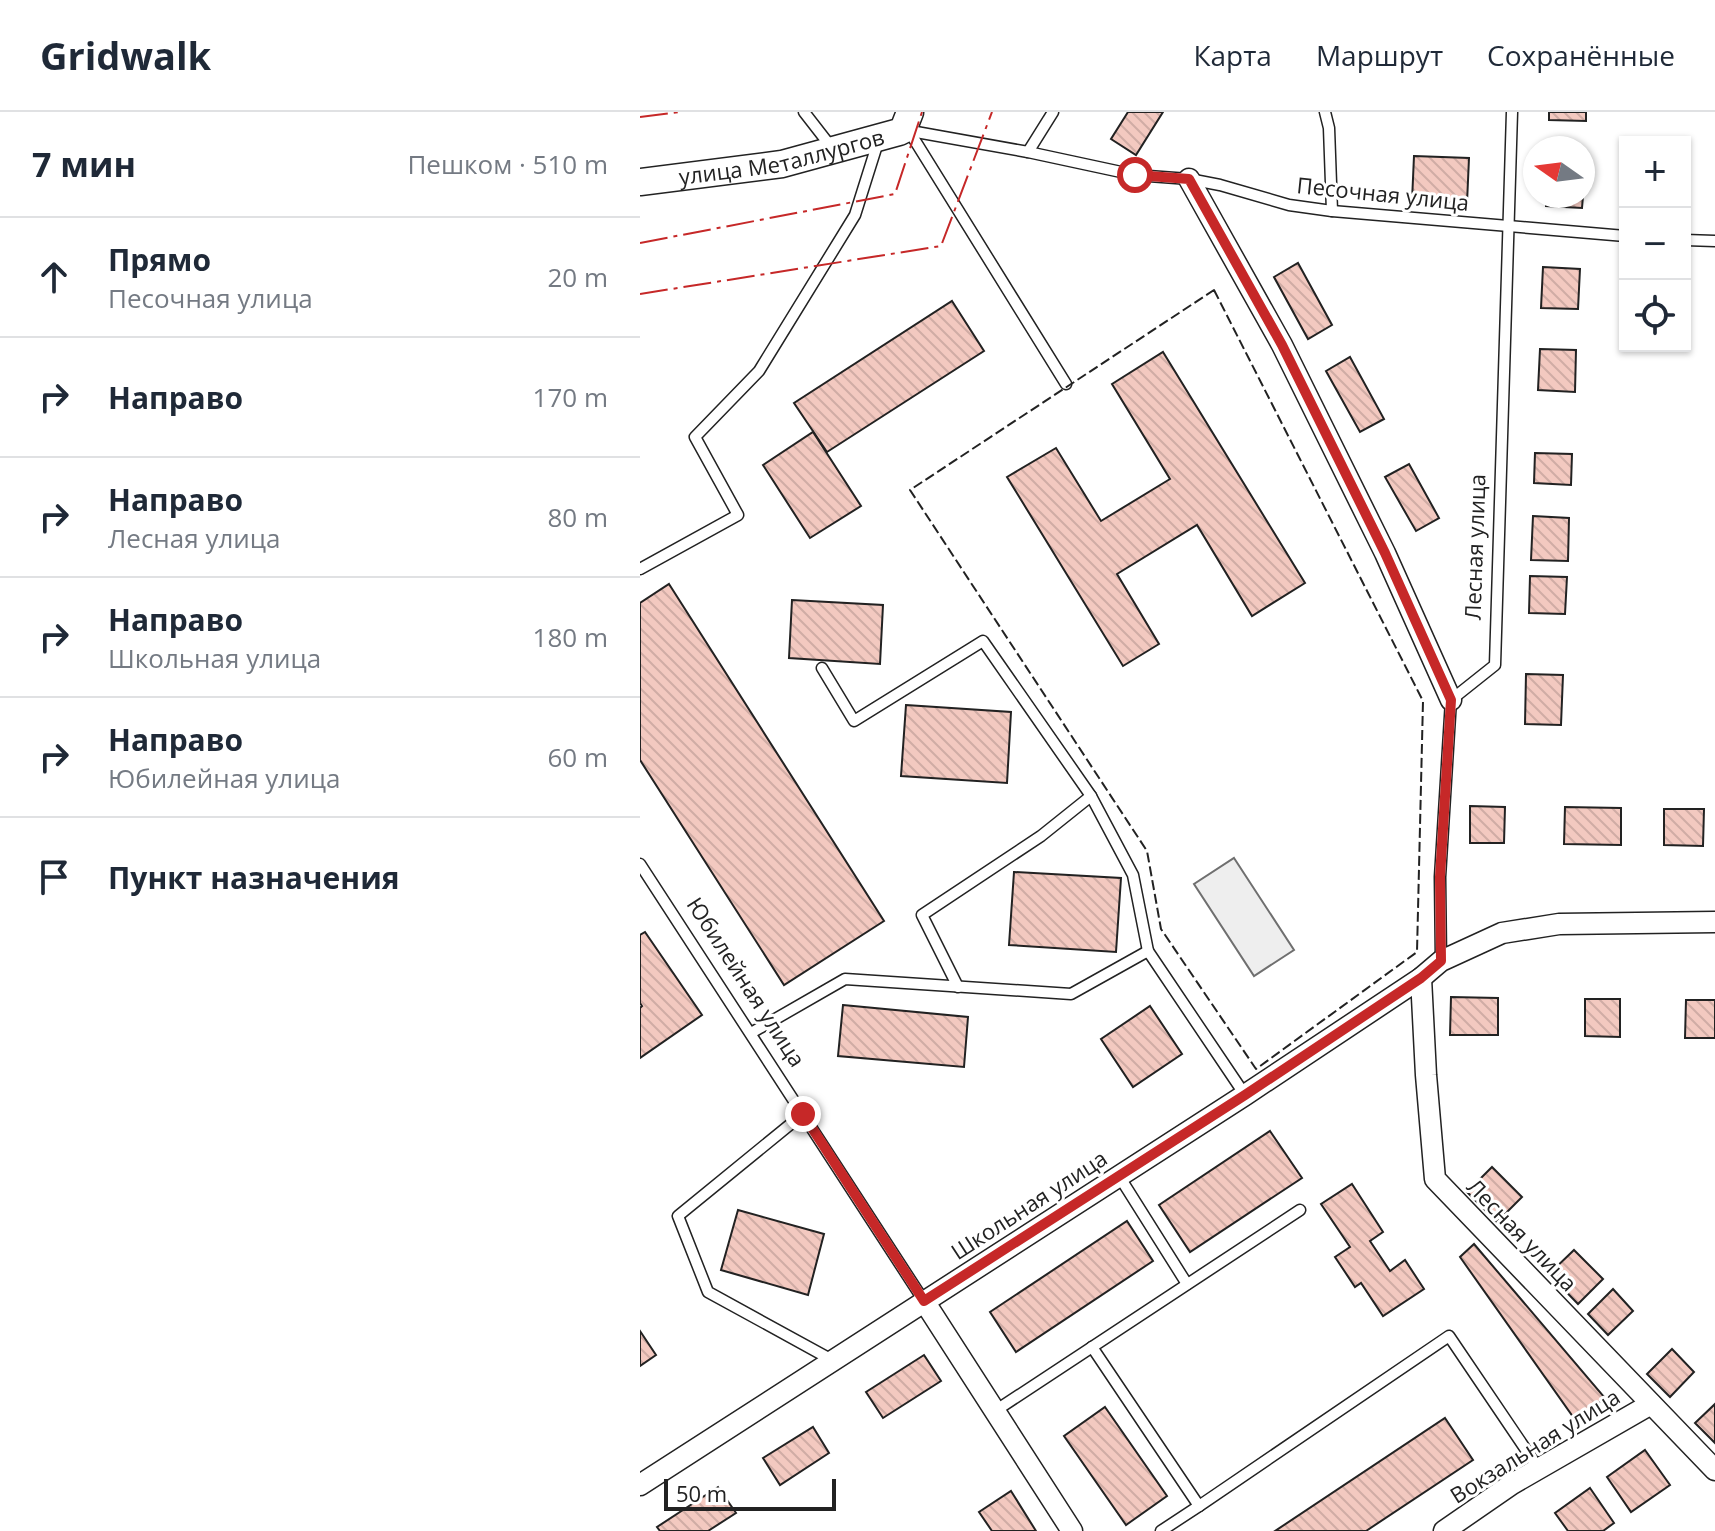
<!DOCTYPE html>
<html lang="ru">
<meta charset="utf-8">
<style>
:root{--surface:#fff;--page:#f6f6f7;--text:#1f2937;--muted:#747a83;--line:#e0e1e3}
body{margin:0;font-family:"Open Sans",sans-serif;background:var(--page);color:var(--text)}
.controls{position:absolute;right:24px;top:24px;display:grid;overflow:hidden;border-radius:0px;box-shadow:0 2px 6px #0004}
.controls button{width:72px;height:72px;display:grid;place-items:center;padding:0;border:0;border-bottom:2px solid var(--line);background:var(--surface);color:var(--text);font:40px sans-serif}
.compass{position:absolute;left:883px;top:24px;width:72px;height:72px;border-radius:50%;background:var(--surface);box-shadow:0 2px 6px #0004;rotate:284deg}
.scale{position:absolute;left:24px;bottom:20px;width:172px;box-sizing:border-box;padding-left:8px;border:4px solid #222;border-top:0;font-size:22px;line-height:28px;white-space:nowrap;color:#222;-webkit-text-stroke:6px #fff;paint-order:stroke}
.stop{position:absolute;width:24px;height:24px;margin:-18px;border:6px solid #c62828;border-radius:50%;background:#fff}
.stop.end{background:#c62828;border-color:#fff;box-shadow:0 2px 8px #0008}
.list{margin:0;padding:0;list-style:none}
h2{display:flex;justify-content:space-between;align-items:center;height:104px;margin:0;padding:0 32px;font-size:34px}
h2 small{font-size:26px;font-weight:400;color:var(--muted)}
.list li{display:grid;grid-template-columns:52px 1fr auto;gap:24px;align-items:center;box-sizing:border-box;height:120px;padding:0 32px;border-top:2px solid var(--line)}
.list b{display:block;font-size:30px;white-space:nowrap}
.list p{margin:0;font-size:26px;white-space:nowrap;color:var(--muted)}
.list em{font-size:26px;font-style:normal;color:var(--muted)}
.icon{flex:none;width:44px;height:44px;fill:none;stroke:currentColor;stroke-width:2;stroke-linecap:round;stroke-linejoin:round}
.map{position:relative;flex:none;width:1075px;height:1419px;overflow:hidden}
header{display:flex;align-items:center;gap:48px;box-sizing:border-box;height:112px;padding:0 40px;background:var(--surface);border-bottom:2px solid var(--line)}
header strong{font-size:38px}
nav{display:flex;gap:44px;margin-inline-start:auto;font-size:28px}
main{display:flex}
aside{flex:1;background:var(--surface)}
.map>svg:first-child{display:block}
</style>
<header>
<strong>Gridwalk</strong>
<nav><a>Карта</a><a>Маршрут</a><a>Сохранённые</a></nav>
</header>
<main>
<aside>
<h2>7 мин<small>Пешком · 510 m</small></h2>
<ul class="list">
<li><svg class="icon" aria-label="ahead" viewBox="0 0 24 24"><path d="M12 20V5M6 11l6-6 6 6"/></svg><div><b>Прямо</b><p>Песочная улица</p></div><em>20 m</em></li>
<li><svg class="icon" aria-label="right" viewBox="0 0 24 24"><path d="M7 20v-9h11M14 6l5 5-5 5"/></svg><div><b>Направо</b></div><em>170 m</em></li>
<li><svg class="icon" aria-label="right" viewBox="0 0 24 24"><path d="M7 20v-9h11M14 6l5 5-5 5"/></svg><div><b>Направо</b><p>Лесная улица</p></div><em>80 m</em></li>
<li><svg class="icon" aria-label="right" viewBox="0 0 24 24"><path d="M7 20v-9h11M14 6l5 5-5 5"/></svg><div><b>Направо</b><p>Школьная улица</p></div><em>180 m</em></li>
<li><svg class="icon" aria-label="right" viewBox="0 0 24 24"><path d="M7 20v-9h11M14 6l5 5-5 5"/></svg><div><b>Направо</b><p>Юбилейная улица</p></div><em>60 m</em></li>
<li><svg class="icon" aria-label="arrive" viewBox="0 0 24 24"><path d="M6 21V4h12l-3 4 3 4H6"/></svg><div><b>Пункт назначения</b></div></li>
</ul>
</aside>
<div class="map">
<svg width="1075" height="1419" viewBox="0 0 1075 1419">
<defs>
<pattern id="building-back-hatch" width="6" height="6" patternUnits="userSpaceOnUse" patternTransform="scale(2)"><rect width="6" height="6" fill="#f3c9c0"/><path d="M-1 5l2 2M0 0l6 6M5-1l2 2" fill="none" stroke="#d0aca5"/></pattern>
</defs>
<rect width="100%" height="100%" fill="#fff"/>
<path fill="#eee" stroke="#6f6f6f" stroke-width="2" d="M594,746L654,838L614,864L554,772Z"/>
<g fill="url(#building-back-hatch)" stroke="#222" stroke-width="2">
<path d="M488,0H523L496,43L471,27Z"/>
<path d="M909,0H946V9L909,8Z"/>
<path d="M774,44L829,46L827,91L772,89Z"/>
<path d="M906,84H943L942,96L906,94Z"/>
<path d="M658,151L692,213L668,227L634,165Z"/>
<path d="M903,155L940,157L938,197L901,196Z"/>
<path d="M312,189L344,239L187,340L154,291Z"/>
<path d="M900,237L936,238L935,280L898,278Z"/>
<path d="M523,240L665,471L612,504L557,413L477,462L519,532L483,554L367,365L416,336L461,409L530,367L472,272Z"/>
<path d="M710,245L744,307L720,320L686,259Z"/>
<path d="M173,320L221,394L170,426L123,353Z"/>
<path d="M895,341L932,342L931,373L894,371Z"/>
<path d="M769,352L799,406L776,419L745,365Z"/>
<path d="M893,404L929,406L928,449L891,448Z"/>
<path d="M890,464L927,465L925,502L889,501Z"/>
<path d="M29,472L244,809L144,873L0,648V491Z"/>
<path d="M152,488L243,493L240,552L149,546Z"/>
<path d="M886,562L923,563L921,613L885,612Z"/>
<path d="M266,593L371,600L367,671L261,664Z"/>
<path d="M830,694L865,695L864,731H830Z"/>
<path d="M925,695L981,696V733L924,732Z"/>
<path d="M1024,697H1064L1063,734L1024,733Z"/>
<path d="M374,760L481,766L476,840L369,833Z"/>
<path d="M5,820L62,903L0,946V896L2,894L0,891V823Z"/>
<path d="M811,885L858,886V923H810Z"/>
<path d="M945,887H980V925L945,924Z"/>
<path d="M1046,888H1075V926H1045Z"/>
<path d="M203,893L328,905L324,955L198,944Z"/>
<path d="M510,894L542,942L493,975L461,927Z"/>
<path d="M630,1019L662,1066L550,1140L519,1093Z"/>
<path d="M852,1055L882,1085L857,1110L827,1080Z"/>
<path d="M712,1072L743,1120L730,1129L750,1159L765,1148L784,1177L743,1204L721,1171L715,1175L695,1145L710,1135L681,1092Z"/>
<path d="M98,1098L184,1122L168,1183L81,1158Z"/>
<path d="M487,1109L513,1149L376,1240L350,1200Z"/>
<path d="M834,1132L965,1286L936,1309L820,1145Z"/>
<path d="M934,1138L963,1167L938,1192L909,1162Z"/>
<path d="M973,1177L993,1199L968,1223L948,1202Z"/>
<path d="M0,1219L16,1243L0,1254Z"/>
<path d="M1032,1237L1054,1260L1030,1285L1007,1262Z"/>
<path d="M284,1243L301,1269L243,1306L226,1280Z"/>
<path d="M1075,1292V1331L1055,1311Z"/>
<path d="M465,1295L527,1384L486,1413L424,1324Z"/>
<path d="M805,1306L833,1348L726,1419H635Z"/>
<path d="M173,1315L189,1341L140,1373L123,1346Z"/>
<path d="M1005,1338L1030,1373L991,1400L967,1365Z"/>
<path d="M78,1375L96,1401L68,1419H20L17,1415Z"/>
<path d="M950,1376L974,1411L963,1419H928L915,1401Z"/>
<path d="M371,1379L396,1419H352L339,1400Z"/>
</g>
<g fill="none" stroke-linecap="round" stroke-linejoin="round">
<g stroke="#222" stroke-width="13">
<g id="service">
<path d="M164,0L192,36"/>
<path d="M685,0L689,16L692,99"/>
<path d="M265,18L388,40L495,63L549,67L580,73L649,93L692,99L985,124"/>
<path d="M269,19L426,272"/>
<path d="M388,40L413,0"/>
<path d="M1045,128L1075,129"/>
<path d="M0,457L98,403L55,325L119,259L215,103L238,30"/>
<path d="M182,556L214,609L343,529L451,684"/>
<path d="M0,752L284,1189"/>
<path d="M801,849L800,765L811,588L855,553L872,0"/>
<path d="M318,875L282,803L401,724L451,684L493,763L508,839"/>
<path d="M111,921L205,867L431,882L508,839L605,983"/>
<path d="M163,1002L38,1104L68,1180L192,1248"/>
<path d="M479,1064L547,1172"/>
<path d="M452,1235L559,1394L521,1419"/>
<path d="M355,1299L660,1098"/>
<path d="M559,1394L809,1224L899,1357"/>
</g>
</g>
<g stroke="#222" stroke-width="23">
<g id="minor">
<path d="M549,67L642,233L745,441L811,588"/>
<path d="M781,866L786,963L795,1067L1075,1358"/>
<path d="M284,1189L432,1419"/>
<path d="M0,1373L605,983L781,866L801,849L862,821L919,812L1075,810"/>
<path d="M804,1419L872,1372L1011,1292"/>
</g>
</g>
<g stroke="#222" stroke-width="29">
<g id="tertiary">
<path id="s1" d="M0,70L142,52L259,20L263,18L270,0"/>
</g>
</g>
<use href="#service" stroke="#fff" stroke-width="10"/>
<use href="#minor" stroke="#fff" stroke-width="20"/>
<use href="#tertiary" stroke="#fff" stroke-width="26"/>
<path stroke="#222" stroke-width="2" stroke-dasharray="10 4" stroke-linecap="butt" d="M574,178L783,589L777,840L616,957L521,817L507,739L270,378Z"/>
<g stroke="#c62828" stroke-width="2" stroke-dasharray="28 6 4 6" stroke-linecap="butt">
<path d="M0,5L40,0"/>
<path d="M0,131L255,82L282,0"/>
<path d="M0,182L301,134L352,0"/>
</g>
</g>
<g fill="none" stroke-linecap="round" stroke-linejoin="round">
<path stroke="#c62828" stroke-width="10" d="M163,1002L284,1189L605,983L781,866L801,849L800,765L811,588L745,441L642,233L549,67L495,63"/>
</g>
<g text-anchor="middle" stroke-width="6" stroke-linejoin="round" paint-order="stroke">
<g font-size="22" fill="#222" stroke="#fff">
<text dy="8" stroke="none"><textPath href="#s1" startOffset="144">улица Металлургов</textPath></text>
<text transform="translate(743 82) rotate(6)" y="8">Песочная улица</text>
<text transform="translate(835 435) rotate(-88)" y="8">Лесная улица</text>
<text transform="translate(106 870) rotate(57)" y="8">Юбилейная улица</text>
<text transform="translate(389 1093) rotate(-33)" y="8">Школьная улица</text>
<text transform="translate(882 1123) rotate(46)" y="8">Лесная улица</text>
<text transform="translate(895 1334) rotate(-32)" y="8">Вокзальная улица</text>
</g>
</g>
</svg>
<div class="controls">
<button>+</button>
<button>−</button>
<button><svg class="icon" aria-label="locate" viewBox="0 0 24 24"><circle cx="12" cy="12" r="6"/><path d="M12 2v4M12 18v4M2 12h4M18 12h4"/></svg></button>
</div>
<svg class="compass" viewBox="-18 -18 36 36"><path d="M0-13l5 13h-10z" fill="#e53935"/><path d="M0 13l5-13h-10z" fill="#747a83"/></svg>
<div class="scale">50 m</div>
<div class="stop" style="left:495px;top:63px"></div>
<div class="stop end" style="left:163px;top:1002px"></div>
</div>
</main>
